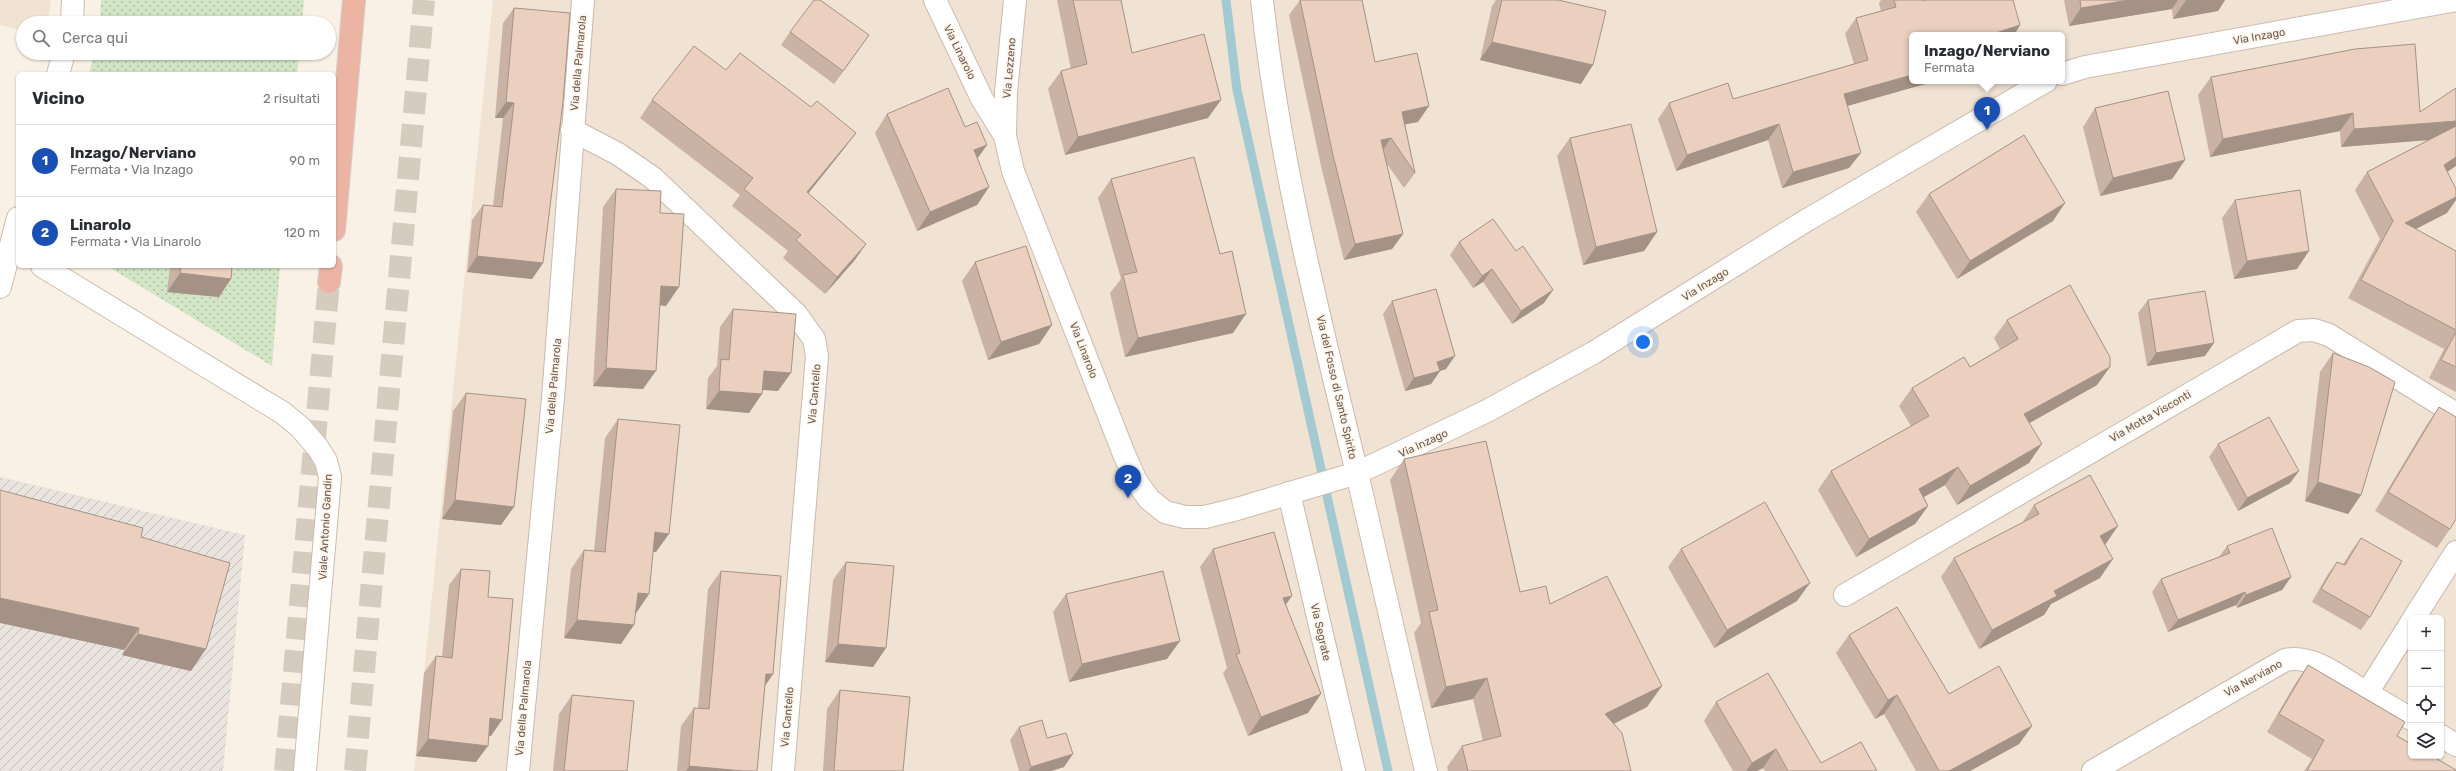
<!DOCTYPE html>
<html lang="it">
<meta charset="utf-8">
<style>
:root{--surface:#fff;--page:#f7f7f7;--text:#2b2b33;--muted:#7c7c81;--line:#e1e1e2;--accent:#d57258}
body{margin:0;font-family:Rubik,sans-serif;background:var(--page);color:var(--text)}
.controls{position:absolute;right:12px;bottom:12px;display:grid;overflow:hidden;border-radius:6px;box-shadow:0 1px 3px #0004}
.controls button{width:36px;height:36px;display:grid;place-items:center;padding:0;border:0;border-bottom:1px solid var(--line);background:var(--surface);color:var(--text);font:20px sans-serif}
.you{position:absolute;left:1643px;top:342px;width:14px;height:14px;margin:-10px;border:3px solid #fff;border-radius:50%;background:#1a73e8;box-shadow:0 0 0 6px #1a73e833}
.badge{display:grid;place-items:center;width:26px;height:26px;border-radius:50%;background:var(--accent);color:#fff;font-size:13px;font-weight:700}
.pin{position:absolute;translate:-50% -33px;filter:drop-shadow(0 1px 2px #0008)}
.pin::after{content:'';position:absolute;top:21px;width:14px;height:12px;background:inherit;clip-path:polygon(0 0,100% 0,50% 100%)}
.popup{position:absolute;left:1909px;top:32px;width:156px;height:52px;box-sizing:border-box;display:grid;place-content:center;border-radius:6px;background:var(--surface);filter:drop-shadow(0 1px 3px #0005);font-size:13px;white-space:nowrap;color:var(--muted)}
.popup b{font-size:15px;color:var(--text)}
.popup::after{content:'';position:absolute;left:50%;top:100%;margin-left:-8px;border:8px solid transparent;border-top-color:var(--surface)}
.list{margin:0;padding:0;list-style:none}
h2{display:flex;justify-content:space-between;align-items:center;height:52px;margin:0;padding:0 16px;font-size:17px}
h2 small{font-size:13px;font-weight:400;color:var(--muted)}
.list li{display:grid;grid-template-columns:26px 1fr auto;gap:12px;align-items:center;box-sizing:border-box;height:72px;padding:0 16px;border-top:1px solid var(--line)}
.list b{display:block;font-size:15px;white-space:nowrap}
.list p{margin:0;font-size:13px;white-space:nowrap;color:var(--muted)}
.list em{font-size:13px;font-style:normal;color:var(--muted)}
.icon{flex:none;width:22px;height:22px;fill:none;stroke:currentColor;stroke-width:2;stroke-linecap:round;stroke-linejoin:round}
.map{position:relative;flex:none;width:2456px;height:771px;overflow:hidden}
.search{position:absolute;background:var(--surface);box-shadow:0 1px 3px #0004;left:16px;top:16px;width:320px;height:44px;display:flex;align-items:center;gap:10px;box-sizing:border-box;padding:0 14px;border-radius:22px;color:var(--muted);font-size:15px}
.panel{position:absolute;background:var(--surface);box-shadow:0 1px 3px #0004;left:16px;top:72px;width:320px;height:196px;border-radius:6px}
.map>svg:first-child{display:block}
</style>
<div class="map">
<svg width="2456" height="771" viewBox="0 0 2456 771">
<defs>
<pattern id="industrial-furrows" width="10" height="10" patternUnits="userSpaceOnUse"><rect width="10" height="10" fill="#eae4df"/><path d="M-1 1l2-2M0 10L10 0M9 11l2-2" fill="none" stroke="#c2bcb7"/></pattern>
<pattern id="grass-dots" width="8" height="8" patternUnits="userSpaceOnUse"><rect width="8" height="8" fill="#d2e5c5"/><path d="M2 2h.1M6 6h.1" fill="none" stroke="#afbda2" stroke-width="1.8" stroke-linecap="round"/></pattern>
</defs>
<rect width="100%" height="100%" fill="#f9f1e5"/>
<g fill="#f0e3d4" fill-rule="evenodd">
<path d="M0,0H51L47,23H23V31L0,25Z"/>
<path d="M493,0H2456V771H414ZM1912,35H2062V81H1912ZM2411,618H2441V756H2411Z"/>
</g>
<path fill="url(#industrial-furrows)" d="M0,477L245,535L223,771H0Z"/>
<g fill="url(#grass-dots)">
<path d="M101,0H304L302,23H100Z"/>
<path d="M94,53H299L297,74H89Z"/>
<path d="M107,266H280L272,366Z"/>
</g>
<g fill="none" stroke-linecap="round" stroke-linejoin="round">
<path stroke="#a3cad1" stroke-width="9" d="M1226,0L1237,90L1388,771"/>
<g stroke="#d6cbbf" stroke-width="22" stroke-dasharray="22 11" stroke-linecap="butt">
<path d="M285,771L329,282"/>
<path d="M355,771L424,0"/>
</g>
<g stroke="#c9b9ac" stroke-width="24">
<g id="street">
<path d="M1262,0C1279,160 1319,317 1357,473"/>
<path d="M572,130L618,154L653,178L796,314L814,339L817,356L783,771"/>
<path d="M1005,136L1006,92L1015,0"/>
<path d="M1289,493L1354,771"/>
<path d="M1845,595L2298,331L2314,330L2329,335L2456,414"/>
<path d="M2414,618L2456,552"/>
<path d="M2367,693L2411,719"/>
<path d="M2441,736L2456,745"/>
<path d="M518,771L553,398L583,0"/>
<path d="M2093,771L2285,660C2313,653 2344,680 2367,693L2411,623"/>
</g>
</g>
<g stroke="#cebbad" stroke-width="24">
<g id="secondary">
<path d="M935,0L982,99L1005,136L1013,171L1124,454L1136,481L1149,499L1165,512L1185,517H1205L1237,509L1357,473L1487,411L1593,353L1807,220L2046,81"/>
<path d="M72,23L73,0"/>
<path d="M58,74L64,53"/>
<path d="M2062,74L2085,67L2456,0"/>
<path d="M42,266L283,413L300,427L318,448L326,461L330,477L305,771"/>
<path d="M0,287L18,218"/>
<path d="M1357,473L1426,771"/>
</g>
</g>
<g stroke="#d4cdca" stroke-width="24">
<g id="highway">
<path d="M334,230L354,0"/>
<path d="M329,282L331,266"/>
</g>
</g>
<use href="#street" stroke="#fff" stroke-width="22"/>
<use href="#secondary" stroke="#fff" stroke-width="22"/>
<use href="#highway" stroke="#ecb5a3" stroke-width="22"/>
</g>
<g fill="#cab3a5">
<path d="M1057,0H1121L1132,53L1208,118L1065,155L1048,89L1061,71L1071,69Z"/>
<path d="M1300,0H1362L1375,62L1418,122L1405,124L1415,173L1404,188L1387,164L1403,234L1392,249L1344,260L1321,166L1289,15Z"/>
<path d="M1496,0H1558L1581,84L1480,60L1492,6Z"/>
<path d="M1881,0H1924V1L2020,25L2014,35H1912L1932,82L1847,106L1849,168L1782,188L1768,140L1676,171L1658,119L1669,103L1733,99L1854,64L1845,34L1856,18L1881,11L1879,3Z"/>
<path d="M2064,0H2225L2218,11L2173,19L2172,9L2069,26Z"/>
<path d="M514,8L543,263L532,279L467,272L472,220L483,205L493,206L503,118H495L503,23Z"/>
<path d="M790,32L860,48L834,84L781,45Z"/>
<path d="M726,70L811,107L856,133L843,150L808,193L866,244L854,261L825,294L783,258L788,251L732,206L740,195L640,118L652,100Z"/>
<path d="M2211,77L2420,112L2447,172V213L2416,229L2456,251V392L2429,378L2444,349L2348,298L2380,239L2355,190L2367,172L2428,140L2341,147L2340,131L2210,157L2198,95Z"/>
<path d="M2095,108L2185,160L2172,179L2100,196L2083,127Z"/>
<path d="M887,114L965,127L987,145L977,159L989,187L977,205L917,231L875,133Z"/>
<path d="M1570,138L1657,232L1644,251L1583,265L1557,156Z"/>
<path d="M1111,179L1233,333L1125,357L1110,293L1121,279L1098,198Z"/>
<path d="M616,189L660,213L666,306L660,305L643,389L593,386L603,207Z"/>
<path d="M1929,194L2053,221L1957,279L1916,212Z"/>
<path d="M2235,200L2297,269L2234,279L2222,218Z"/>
<path d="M1459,242L1516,251L1544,303L1512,324L1483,282L1473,288L1450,255Z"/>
<path d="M975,262L1052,325L1039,344L988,360L962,281Z"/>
<path d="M170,266H232L219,297L167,292Z"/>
<path d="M2148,300L2205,356L2147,366L2138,313Z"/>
<path d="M1392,301L1446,369L1440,371L1431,384L1405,391L1383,314Z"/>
<path d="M733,309L778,391L763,390L749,413L706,409L708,378L717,366L720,327Z"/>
<path d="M2007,320L2097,385L2029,423V463L1957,505L1945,485L1924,497L1928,506L1915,524L1856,557L1818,490L1831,471L1911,426L1899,406L1912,388L1970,367L2000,349L1994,338Z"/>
<path d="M2333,353L2361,495L2348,514L2305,501L2320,372Z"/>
<path d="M466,393L501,525L442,519L453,411Z"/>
<path d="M2439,407L2450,529L2437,548L2375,511L2426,426Z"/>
<path d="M618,419L656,552H653L649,594L636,613L621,644L564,638L571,569L584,550L594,551L605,438Z"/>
<path d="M2218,444L2299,471L2290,483L2238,511L2209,457Z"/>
<path d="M1404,459L1520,592L1550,604L1647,707L1614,724L1631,771H1448L1447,767L1462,746L1483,741L1473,699L1431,708L1414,633L1421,623L1390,480Z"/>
<path d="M2034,505L2105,545L2100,578L2051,604L2044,615L1979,649L1941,577L1954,558L2022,523Z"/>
<path d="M141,537L191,671L122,655L124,650Z"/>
<path d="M2361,538L2370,617L2361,630L2312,602L2328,574L2337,562L2343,564L2352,550Z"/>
<path d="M2227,546L2291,577L2282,590L2237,608L2236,605L2168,632L2152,592L2161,579L2219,557Z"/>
<path d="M1213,549L1286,605L1308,713L1248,736L1223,673L1227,668L1200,567Z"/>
<path d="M1681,549L1797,601L1714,648L1668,567Z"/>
<path d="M846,562L886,648L873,667L825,662L833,580Z"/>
<path d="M461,569L488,597L491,736H489L476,762L416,756L424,673L436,656L442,657L449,585Z"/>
<path d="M721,571L773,674L765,686L757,771H677L681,726L694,708H698L708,589Z"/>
<path d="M1066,594L1167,659L1069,682L1053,612Z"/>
<path d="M1849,635L1949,694L2032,726L2019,744L1970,771H1916L1884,714L1875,719L1836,653Z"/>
<path d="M2308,665L2397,736L2456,771H2304L2312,759L2267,732L2295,684Z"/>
<path d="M840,690L903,771H823L827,709Z"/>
<path d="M572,695L627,771H553L559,714Z"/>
<path d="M1716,702L1821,763L1877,771H1765L1763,768L1757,771H1733L1704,721Z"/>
<path d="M1019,727L1047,738L1064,767L1051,771H1019L1010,740Z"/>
</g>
<g fill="#a49286">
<path d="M2129,0H2178L2172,9L2069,26L2081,8Z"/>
<path d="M2186,0H2225L2218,11L2173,19Z"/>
<path d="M2020,25L2014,35H1990Z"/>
<path d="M869,35L860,48L834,84L843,71Z"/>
<path d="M1492,42L1593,65L1581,84L1480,60Z"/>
<path d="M1912,75V81H1933L1932,82L1833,110L1844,94Z"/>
<path d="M1221,100L1208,118L1065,155L1078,137Z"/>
<path d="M506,102L514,103L503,118H495Z"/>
<path d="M1429,106L1418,122L1391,127L1402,112Z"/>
<path d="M2353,113L2340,131L2210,157L2223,139Z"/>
<path d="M2456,121V136L2454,138L2341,147L2354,129Z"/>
<path d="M1779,124L1768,140L1676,171L1687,155Z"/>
<path d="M856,133L843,150L795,210L807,192Z"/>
<path d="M1391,138L1380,154L1381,140Z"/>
<path d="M987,145L974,163V150Z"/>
<path d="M1861,153L1849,168L1782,188L1793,172Z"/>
<path d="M2456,157V166L2431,183L2444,165Z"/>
<path d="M2185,160L2172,179L2100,196L2113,178Z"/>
<path d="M989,187L977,205L917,231L930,212Z"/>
<path d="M2456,197V200L2447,213L2392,241L2405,223Z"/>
<path d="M2065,203L2053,221L1957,279L1970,261Z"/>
<path d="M1657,232L1644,251L1583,265L1596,247Z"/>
<path d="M1403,234L1392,249L1344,260L1355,244Z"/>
<path d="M866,244L854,261L825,294L837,277Z"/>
<path d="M2309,251L2297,269L2234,279L2247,261Z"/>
<path d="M477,256L543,263L532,279L467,272Z"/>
<path d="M1492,269L1483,282L1473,288L1482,276Z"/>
<path d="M180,273L231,279L219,297L167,292Z"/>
<path d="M661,286L679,287L666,306L648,304Z"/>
<path d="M1553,290L1544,303L1512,324L1521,311Z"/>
<path d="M1246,314L1233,333L1125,357L1138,338Z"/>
<path d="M1052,325L1039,344L988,360L1001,342Z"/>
<path d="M2214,343L2205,356L2147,366L2156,353Z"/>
<path d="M1455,356L1446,369L1440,371L1431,384L1405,391L1414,378L1437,362Z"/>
<path d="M2110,367L2097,385L2012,433L2024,414Z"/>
<path d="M606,368L656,371L643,389L593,386Z"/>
<path d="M764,371L791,373L778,391L751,389Z"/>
<path d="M719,391L762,394L749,413L706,409Z"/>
<path d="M2042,444L2029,463L1957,505L1970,486Z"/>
<path d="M1958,467L1945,485L1906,507L1919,489Z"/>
<path d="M2299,471L2290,483L2238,511L2247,498Z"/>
<path d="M2318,482L2361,495L2348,514L2305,501Z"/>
<path d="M455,500L514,507L501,525L442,519Z"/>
<path d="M1928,506L1915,524L1856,557L1869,539Z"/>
<path d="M2118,526L2105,545L2100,536Z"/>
<path d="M655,532L669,534L656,552L642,551Z"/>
<path d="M2113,559L2100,578L2051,604L2044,615L1979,649L1992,630L2054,591Z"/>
<path d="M2291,577L2282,590L2237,608L2246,595Z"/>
<path d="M1810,583L1797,601L1714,648L1727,630Z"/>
<path d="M2245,592L2236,605L2168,632L2178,620Z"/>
<path d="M638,593L649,594L636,613L625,612Z"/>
<path d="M1292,596L1279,614L1283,598Z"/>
<path d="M0,598L139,628L124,650L0,623Z"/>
<path d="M577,620L634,625L621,644L564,638Z"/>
<path d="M138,634L206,649L191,671L122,655Z"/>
<path d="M1180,641L1167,659L1069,682L1082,664Z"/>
<path d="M838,644L886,648L873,667L825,662Z"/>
<path d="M766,674H773L760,693Z"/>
<path d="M1487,678L1473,699L1431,708L1446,687Z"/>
<path d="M1662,686L1647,707L1590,735L1605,714Z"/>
<path d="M1321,694L1308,713L1248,736L1261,717Z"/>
<path d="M1897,695L1884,714L1875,719L1888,700Z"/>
<path d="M490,718L502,720L491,736L479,735Z"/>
<path d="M2032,726L2019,744L1970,771H1949Z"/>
<path d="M428,739L488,746L476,762L416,756Z"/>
<path d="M1776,749L1763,768L1757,771H1746L1752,763Z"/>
<path d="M1073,754L1064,767L1051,771H1028L1031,767Z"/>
<path d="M689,766L743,771H686Z"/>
</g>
<g fill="#ebd0c0" stroke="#a49286">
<path d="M814,0H820L869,35L843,71L790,32Z"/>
<path d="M1073,0H1121L1132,53L1204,34L1221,100L1078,137L1061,71L1087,64Z"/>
<path d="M1300,0H1362L1375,62L1417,53L1429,106L1402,112L1415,173L1391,138L1381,140L1403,234L1355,244L1332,151Z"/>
<path d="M1502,0H1558L1606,11L1593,65L1492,42Z"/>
<path d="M1894,0H1924V1L1926,0H2013L2020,25L1990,35H1912V75L1844,94L1861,153L1793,172L1779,124L1687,155L1669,103L1728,83L1733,99L1868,60L1856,18L1896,7Z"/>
<path d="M2080,0H2129L2081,8Z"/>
<path d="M514,8L570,13L563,102L543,263L477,256L483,205L502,207L514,103L506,102Z"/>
<path d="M2415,44L2420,112L2456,88V121L2354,129L2353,113L2223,139L2211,77L2355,49Z"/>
<path d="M694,46L726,70L740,53L811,107L817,101L856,133L807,192L866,244L837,277L796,240L801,235L744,189L753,178L652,100Z"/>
<path d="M948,88L965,127L977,122L987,145L974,150L989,187L930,212L887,114Z"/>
<path d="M2168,91L2185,160L2113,178L2095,108Z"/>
<path d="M1631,124L1657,232L1596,247L1570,138Z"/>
<path d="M2456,126V157L2444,165L2456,189V197L2405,223L2456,251V330L2361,280L2393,221L2367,172Z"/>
<path d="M2024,135L2065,203L1970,261L1929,194Z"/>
<path d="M1194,157L1220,254L1232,251L1246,314L1138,338L1123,275L1137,272L1111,179Z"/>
<path d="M616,189L661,191L660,213L684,214L679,287L661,286L656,371L606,368Z"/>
<path d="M2300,190L2309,251L2247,261L2235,200Z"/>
<path d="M1493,219L1516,251L1523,246L1553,290L1521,311L1492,269L1482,276L1459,242Z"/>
<path d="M1026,246L1052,325L1001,342L975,262Z"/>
<path d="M181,266H232L231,279L180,273Z"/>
<path d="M2070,285L2110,357V367L2024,414L2042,444L1970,486L1958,467L1919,489L1928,506L1869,539L1831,471L1929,416L1912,388L1964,357L1970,367L2018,339L2007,320Z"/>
<path d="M1436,289L1455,356L1437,362L1440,371L1414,378L1392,301Z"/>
<path d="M2205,291L2214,343L2156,353L2148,300Z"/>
<path d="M733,309L796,314L791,373L764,371L762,394L719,391L721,359L729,360Z"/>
<path d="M2456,332V367L2441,360Z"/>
<path d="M2333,353L2369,367L2395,382L2361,495L2318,482Z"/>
<path d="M466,393L526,399L514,507L455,500Z"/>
<path d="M2439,407L2456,417V519L2450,529L2388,492Z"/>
<path d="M2269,417L2299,471L2247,498L2218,444Z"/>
<path d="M618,419L680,425L669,534L655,532L649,594L638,593L634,625L577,620L584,550L605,552Z"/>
<path d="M1486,441L1520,592L1546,586L1550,604L1607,576L1662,686L1605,714L1622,733L1631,771H1468L1462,746L1501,736L1487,678L1446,687L1429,612L1438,610L1404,459Z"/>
<path d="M2090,475L2118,526L2100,536L2113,559L2054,591L2057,596L1992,630L1954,558L2039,514L2034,505Z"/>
<path d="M0,490L143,528L141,537L230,563L206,649L138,634L139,628L0,598Z"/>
<path d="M1765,502L1810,583L1727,630L1681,549Z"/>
<path d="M2272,528L2291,577L2246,595L2245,592L2178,620L2161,579L2230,553L2227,546Z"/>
<path d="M1274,532L1292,596L1283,598L1321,694L1261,717L1236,654L1240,653L1213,549Z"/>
<path d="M2361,538L2402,561L2370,617L2321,589L2337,562L2345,565Z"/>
<path d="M846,562L894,566L886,648L838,644Z"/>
<path d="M461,569L490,571L488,597L513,599L502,720L490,718L488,746L428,739L436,656L452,658Z"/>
<path d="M721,571L781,576L773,674H766L757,771H743L689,766L694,708L709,709Z"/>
<path d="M1163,571L1180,641L1082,664L1066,594Z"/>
<path d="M1897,607L1949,694L1999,666L2032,726L1949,771H1939L1897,695L1888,700L1849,635Z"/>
<path d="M2308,665L2405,722L2397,736L2411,744V756H2432L2456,770V771H2307L2324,740L2279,714Z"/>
<path d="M1768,673L1821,763L1861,742L1877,771H1788L1776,749L1752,763L1716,702Z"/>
<path d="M840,690L910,697L903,771H834Z"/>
<path d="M572,695L634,701L627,771H564Z"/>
<path d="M1042,720L1047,738L1066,733L1073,754L1031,767L1019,727Z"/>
</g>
<g text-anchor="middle" stroke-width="3" stroke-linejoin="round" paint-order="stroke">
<g font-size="11" fill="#6f594d" stroke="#fdf5ea">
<text transform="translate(2259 36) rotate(-10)" y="4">Via Inzago</text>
<text transform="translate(960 52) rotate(64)" y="4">Via Linarolo</text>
<text transform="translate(578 63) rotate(-85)" y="4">Via della Palmarola</text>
<text transform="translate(1009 68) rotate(-85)" y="4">Via Lezzeno</text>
<text transform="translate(1705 284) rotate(-32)" y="4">Via Inzago</text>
<text transform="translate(1084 350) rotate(69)" y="4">Via Linarolo</text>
<text transform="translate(553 386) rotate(-85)" y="4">Via della Palmarola</text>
<text transform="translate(1337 387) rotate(77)" y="4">Via del Fosso di Santo Spirito</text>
<text transform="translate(814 394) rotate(-85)" y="4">Via Cantello</text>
<text transform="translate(2150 416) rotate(-30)" y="4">Via Motta Visconti</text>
<text transform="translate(1423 443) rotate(-25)" y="4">Via Inzago</text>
<text transform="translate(325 527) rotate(-87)" y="4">Viale Antonio Gandin</text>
<text transform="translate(1321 632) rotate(77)" y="4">Via Segrate</text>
<text transform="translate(2253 678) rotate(-29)" y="4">Via Nerviano</text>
<text transform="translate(523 708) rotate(-85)" y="4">Via della Palmarola</text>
<text transform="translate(787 717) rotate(-85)" y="4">Via Cantello</text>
</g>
</g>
</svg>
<div class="controls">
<button>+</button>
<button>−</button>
<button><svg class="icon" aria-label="locate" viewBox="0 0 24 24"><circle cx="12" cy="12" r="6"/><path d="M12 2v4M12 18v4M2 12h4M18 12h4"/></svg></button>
<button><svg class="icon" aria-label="layers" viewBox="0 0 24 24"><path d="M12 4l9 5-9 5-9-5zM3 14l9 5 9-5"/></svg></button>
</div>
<div class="you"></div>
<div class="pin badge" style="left:1987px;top:130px;background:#1a4fb4">1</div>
<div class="popup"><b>Inzago/Nerviano</b>Fermata</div>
<div class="pin badge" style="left:1128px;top:498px;background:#1a4fb4">2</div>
<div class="search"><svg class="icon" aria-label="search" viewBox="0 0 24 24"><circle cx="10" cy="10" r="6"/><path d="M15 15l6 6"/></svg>Cerca qui</div>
<section class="panel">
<h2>Vicino<small>2 risultati</small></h2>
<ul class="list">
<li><span class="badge" style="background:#1a4fb4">1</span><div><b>Inzago/Nerviano</b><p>Fermata · Via Inzago</p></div><em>90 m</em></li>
<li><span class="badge" style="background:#1a4fb4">2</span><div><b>Linarolo</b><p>Fermata · Via Linarolo</p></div><em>120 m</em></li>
</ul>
</section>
</div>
